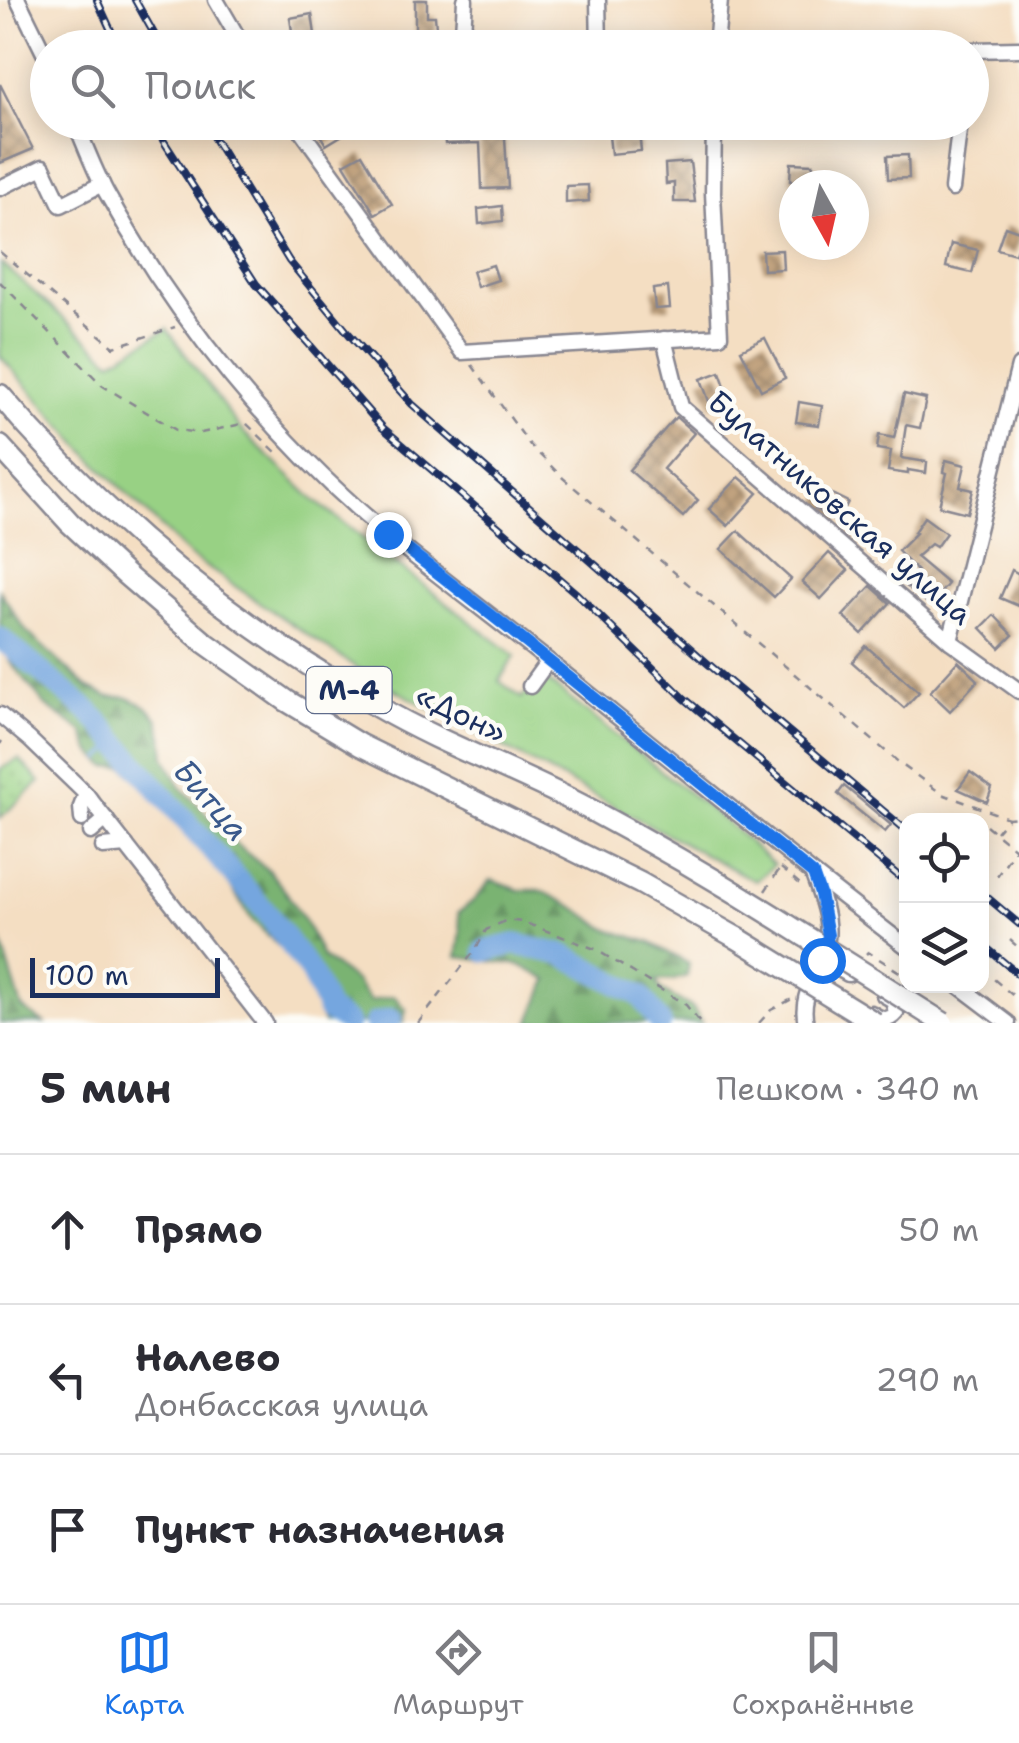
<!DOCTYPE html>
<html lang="ru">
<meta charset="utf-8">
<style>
:root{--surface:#fff;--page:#f7f7f7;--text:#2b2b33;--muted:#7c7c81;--line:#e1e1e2;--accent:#1a73e8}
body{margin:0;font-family:"Shantell Sans",sans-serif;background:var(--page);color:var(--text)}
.controls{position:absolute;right:30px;bottom:30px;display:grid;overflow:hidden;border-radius:20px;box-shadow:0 5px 25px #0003}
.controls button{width:90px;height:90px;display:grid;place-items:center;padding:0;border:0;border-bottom:2px solid var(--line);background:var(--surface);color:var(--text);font:50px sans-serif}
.compass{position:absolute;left:779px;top:170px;width:90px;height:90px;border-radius:50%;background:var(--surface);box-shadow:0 5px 25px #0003;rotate:172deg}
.scale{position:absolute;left:30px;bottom:25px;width:190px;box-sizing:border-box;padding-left:10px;border:5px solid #1b2f5e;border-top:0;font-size:28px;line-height:35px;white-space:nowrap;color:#1b2f5e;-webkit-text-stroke:8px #fdfcf7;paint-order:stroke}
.stop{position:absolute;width:30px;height:30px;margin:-22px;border:8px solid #1a73e8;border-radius:50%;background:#fff}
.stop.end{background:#1a73e8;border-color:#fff;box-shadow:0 2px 10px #0008}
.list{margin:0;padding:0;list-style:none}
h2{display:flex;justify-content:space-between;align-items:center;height:130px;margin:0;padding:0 40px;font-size:42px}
h2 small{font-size:32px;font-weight:400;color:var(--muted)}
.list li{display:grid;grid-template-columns:65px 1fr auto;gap:30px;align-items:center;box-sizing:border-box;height:150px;padding:0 40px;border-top:2px solid var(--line)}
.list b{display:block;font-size:38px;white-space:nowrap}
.list p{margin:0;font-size:32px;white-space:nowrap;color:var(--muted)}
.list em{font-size:32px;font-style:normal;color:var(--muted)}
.icon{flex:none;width:55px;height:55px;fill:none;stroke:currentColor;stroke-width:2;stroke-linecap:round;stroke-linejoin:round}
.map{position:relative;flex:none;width:1019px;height:1023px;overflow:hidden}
.search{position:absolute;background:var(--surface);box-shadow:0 5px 25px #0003;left:30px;right:30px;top:30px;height:110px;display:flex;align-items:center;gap:25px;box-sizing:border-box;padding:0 35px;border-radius:55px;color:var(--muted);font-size:38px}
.sheet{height:580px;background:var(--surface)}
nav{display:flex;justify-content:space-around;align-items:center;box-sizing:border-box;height:140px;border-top:2px solid var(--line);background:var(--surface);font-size:28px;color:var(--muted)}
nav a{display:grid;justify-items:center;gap:5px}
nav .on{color:var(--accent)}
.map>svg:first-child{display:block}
</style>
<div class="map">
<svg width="1019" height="1023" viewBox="0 0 1019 1023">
<defs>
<pattern id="forest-firs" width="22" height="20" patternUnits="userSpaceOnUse" patternTransform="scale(2.5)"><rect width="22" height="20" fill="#7ab372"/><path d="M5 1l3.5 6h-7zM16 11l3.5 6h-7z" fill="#639261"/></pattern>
<pattern id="park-dots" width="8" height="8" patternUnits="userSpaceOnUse" patternTransform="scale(2.5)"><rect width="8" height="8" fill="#98d184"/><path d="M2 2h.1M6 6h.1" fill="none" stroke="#82b474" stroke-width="1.8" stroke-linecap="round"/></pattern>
<pattern id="building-cross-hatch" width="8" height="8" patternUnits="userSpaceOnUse" patternTransform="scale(2.5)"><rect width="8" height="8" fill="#c1a37f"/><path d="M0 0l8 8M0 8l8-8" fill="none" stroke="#9c856b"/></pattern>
</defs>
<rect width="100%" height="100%" fill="#fdfcf7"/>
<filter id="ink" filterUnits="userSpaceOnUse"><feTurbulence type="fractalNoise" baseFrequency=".01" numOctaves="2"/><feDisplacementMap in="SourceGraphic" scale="20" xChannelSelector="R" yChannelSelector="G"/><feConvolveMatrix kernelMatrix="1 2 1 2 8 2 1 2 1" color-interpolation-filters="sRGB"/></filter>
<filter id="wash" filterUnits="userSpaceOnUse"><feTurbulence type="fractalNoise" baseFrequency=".0048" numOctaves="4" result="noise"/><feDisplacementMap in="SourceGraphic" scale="40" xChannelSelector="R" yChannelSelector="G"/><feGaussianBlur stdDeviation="2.25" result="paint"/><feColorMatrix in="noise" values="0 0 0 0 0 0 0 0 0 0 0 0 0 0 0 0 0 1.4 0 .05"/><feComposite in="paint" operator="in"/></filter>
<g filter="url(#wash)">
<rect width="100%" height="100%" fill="#f4dec2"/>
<path fill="#98d184" stroke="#5a8071" stroke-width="2.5" d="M1,263L112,361L167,329L240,429L315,501L515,656L499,681L522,698L540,675L737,831L774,865L755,881L369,676L190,556L92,459L0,356Z"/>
<g fill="url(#forest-firs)" stroke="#4a7168" stroke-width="2.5">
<path d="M0,591L26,631L87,687L108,697H126L146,706L158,719L163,736L165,757L180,786L237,845L269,871L286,892L308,927L322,957L356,982L370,1001L394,996L406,1009L403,1023H323L309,985L287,954L252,920L231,887L197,845L124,766L107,767L90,751L84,733L46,706L10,662L0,632Z"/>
<path d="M491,880L519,890H540L574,907L607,929L649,942L689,964L687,976L674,980L656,981L661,990L693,1008L702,1023H529L548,980L520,965L457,957L461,932L458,913L474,900Z"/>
<path d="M0,937L22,1008L44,1023H0Z"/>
</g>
<path fill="url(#park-dots)" stroke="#5a8071" stroke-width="2.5" d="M19,759L40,782L0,818V769Z"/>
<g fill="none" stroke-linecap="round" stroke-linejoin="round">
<path stroke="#74a6df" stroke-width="4" d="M101,759L117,743"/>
<g stroke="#74a6df" stroke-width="22">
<path d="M0,638L92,714L267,913L311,973L328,1011L348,1023"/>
<path d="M485,951L515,944L564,955L641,996L660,1023"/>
<path d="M375,1023L391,1019"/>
</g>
</g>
<g id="blocks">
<g fill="url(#building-cross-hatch)">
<path d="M415,0H427V16H435L437,39L415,41Z"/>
<path d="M312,14L316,41L294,45L290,18Z"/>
<path d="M0,84L33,149L0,163Z"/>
<path d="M313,122H337L344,134L326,145Z"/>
<path d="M444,122H504L508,188L482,189L480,143L445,144Z"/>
<path d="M639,132L641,151L611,154L609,136Z"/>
<path d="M362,154L392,204L375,214L344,164Z"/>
<path d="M908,155L909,178L888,179L887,156Z"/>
<path d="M690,162L695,202H674V183L666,184L665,164Z"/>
<path d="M791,163L813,164L812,182L790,181Z"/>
<path d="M588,185L589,201L566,203V186Z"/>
<path d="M502,206L503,221L479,224L478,209Z"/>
<path d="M1005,226L1019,231V242L1015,254L997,249Z"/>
<path d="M951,244L978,250L972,273L946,267Z"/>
<path d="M782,250L783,269L763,270L762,251Z"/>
<path d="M493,265L498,280L477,287L472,271Z"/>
<path d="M668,287L670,308L655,309L653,289Z"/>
<path d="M765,338L785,378L761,390L741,350Z"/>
<path d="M720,372L730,400L711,407L701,379Z"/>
<path d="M904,394L926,399L920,428L906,425L901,458L927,462L926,473L908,470V474L888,471L891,451L877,449L879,435L894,438Z"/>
<path d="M799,402L822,406L819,425L796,422Z"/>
<path d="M676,417L694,433L663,469L698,500L683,517L629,470Z"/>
<path d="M946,460L965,465L960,487L973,490L967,513L939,506L947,473L944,472Z"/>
<path d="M739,477L758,493L728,526L709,509Z"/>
<path d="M824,490L848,502L837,523L815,509Z"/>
<path d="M924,517L946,533L936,547L931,544L916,557L948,584L930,605L905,585L917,571L898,551L916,533L914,532Z"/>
<path d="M738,531L791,579L774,597L721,549Z"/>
<path d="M829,553L848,570L821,599L802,582Z"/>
<path d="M1012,570L1019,574V606L1000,598Z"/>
<path d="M871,586L890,603L862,634L843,616Z"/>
<path d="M994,615L1013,635L1000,648L981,628Z"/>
<path d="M866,646L919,692L904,708L852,662Z"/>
<path d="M958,661L978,680L950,711L930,692Z"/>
<path d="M970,772L992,788L987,802L958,789Z"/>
<path d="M844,786L891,825L885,832L838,794Z"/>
</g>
</g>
</g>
<g filter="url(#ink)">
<use href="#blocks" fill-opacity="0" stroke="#888690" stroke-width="2.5"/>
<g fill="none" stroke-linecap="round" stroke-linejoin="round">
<g stroke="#888690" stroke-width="19">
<g id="minor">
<path d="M18,0L48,61"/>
<path d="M216,0L244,48"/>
<path d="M598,0L599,48"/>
<path d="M462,48L465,0"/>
<path d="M716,48L720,0"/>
<path d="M972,50L1019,49"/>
<path d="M75,122C85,145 94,170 106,192C177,321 275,441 389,536C446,582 505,626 562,672C676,764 790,857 906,946"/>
<path d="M295,122L462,352L720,336L713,193L714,122"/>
<path d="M0,188L43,167L61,205L102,184"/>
<path d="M952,189L960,122"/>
<path d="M664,339L681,407L950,641L1019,691"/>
<path d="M950,641L1019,366"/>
<path d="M530,686L548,661"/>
<path d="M0,715L30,740L86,794L265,1023"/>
<path d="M82,819L81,807L86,794"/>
<path d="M91,832L106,819"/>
<path d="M103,847L126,845"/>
<path d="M823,960L848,974"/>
<path d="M959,986L1008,1023"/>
<path d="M871,1013C880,1019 888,1023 896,1013L893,1000L884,995"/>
<path d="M806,1023C798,992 824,969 827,939C830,918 820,894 813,875"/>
</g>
</g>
<g stroke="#888690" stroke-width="25">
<g id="highway">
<path d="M0,395C107,521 233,624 378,707C445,746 520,772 589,809C662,848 735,891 805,936"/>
<path d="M0,446L70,523L126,575L204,642L287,701L360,745L640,883L737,938"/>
</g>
</g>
<g stroke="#888690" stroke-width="2.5" stroke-dasharray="8 8" stroke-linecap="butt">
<path d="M0,252L114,347L175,327"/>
<path d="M0,282L103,386L176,430L201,433L246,423L277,453L278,452"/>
<path d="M472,365L530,445L563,478L902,765L942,794L1008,818"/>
<path d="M0,744L2,741"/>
<path d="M986,825L1015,849L997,876"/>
<path d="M996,832L1008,818L1019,817"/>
<path d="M781,868L800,884"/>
<path d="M765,891L783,864"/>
<path d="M1010,940L1019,948"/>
<path d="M866,954L868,952L906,976"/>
<path d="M982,969L1017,999L1019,997"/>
<path d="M418,1023L476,949L486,930L507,920L523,922L595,949L686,1005L700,1023"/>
<path d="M759,1023L771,1010L794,998"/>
</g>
<use href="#minor" stroke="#fff" stroke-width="14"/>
<use href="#highway" stroke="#fff" stroke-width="20"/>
<g stroke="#1b2f5e" stroke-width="8">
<g id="rail">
<path d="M97,0L119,48"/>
<path d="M135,0L162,48"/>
<path d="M154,122L163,140L256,284L383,428L577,594L684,698L906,882"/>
<path d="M204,122L289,261L349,334L412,404L706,662L906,830"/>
<path d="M982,893L1019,924"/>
<path d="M982,944L1019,975"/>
</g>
</g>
<use href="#rail" stroke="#fdfcf7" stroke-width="4" stroke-dasharray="11" stroke-linecap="butt"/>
<g stroke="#888690" stroke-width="25" stroke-linecap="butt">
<g id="highway-bridge">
<path d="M805,936L943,1023"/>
<path d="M737,938L875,1023"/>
</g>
</g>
<use href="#highway-bridge" stroke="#fff" stroke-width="20"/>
</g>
</g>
<g fill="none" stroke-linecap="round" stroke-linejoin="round" filter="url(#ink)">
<path stroke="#1a73e8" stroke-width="12" d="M388,534L508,628L813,874L820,894L828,935L822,960"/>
</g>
<g text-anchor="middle" stroke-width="9" stroke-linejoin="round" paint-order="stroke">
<rect fill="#fdfcf7" stroke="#5f6c8c" stroke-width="2.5" x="306.5" y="667" width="85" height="46" rx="8"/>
<g font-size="28" font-weight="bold" fill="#1b2f5e">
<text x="349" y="700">М-4</text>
</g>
<g font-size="30" fill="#1b2f5e" stroke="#fdfcf7">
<text transform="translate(840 508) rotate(41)" y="10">Булатниковская улица</text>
<text transform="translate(461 714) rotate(26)" y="10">«Дон»</text>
</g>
<g font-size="32" font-style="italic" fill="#3a598b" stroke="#fdfcf7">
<text transform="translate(211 800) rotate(49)" y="11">Битца</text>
</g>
</g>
</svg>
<div class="controls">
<button><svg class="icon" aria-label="locate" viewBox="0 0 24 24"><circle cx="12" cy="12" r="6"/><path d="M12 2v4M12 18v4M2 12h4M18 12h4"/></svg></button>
<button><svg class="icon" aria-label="layers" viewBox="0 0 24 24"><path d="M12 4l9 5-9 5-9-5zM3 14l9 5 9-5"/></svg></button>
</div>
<svg class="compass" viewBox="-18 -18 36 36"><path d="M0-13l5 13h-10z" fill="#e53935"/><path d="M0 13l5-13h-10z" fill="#7c7c81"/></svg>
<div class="scale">100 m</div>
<div class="stop" style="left:822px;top:960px"></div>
<div class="stop end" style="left:388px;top:534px"></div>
<div class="search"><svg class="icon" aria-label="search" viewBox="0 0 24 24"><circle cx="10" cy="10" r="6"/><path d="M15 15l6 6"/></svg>Поиск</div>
</div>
<section class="sheet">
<h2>5 мин<small>Пешком · 340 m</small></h2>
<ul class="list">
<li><svg class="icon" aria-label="ahead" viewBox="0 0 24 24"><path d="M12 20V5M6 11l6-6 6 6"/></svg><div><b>Прямо</b></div><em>50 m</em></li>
<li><svg class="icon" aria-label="left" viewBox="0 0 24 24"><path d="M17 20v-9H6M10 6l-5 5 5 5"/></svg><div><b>Налево</b><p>Донбасская улица</p></div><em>290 m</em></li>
<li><svg class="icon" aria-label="arrive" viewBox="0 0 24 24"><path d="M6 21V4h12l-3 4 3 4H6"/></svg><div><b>Пункт назначения</b></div></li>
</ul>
</section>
<nav>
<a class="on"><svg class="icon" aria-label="map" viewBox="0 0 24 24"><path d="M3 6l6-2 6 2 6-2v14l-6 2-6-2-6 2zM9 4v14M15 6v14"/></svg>Карта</a>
<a><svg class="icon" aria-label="directions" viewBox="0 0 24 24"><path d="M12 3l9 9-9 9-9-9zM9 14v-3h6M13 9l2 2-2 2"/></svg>Маршрут</a>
<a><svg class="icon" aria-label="saved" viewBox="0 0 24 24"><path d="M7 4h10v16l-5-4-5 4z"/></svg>Сохранённые</a>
</nav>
